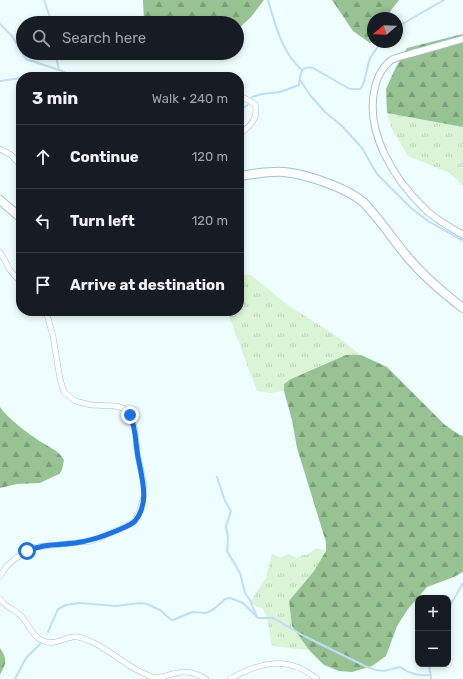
<!DOCTYPE html>
<meta charset="utf-8">
<style>
:root{--surface:#171b24;--page:#242831;--text:#f1f3f6;--muted:#9ea1a6;--line:#363941}
body{margin:0;font-family:Rubik,sans-serif;background:var(--page);color:var(--text)}
.controls{position:absolute;right:12px;bottom:12px;display:grid;overflow:hidden;border-radius:8px;box-shadow:0 2px 6px #0003}
.controls button{width:36px;height:36px;display:grid;place-items:center;padding:0;border:0;border-bottom:1px solid var(--line);background:var(--surface);color:var(--text);font:20px sans-serif}
.compass{position:absolute;left:367px;top:12px;width:36px;height:36px;border-radius:50%;background:var(--surface);box-shadow:0 2px 6px #0003;rotate:251deg}
.stop{position:absolute;width:12px;height:12px;margin:-9px;border:3px solid #1a73e8;border-radius:50%;background:#fff}
.stop.end{background:#1a73e8;border-color:#fff;box-shadow:0 1px 4px #0008}
.list{margin:0;padding:0;list-style:none}
h2{display:flex;justify-content:space-between;align-items:center;height:52px;margin:0;padding:0 16px;font-size:17px}
h2 small{font-size:13px;font-weight:400;color:var(--muted)}
.list li{display:grid;grid-template-columns:26px 1fr auto;gap:12px;align-items:center;box-sizing:border-box;height:64px;padding:0 16px;border-top:1px solid var(--line)}
.list b{display:block;font-size:15px;white-space:nowrap}
.list em{font-size:13px;font-style:normal;color:var(--muted)}
.icon{flex:none;width:22px;height:22px;fill:none;stroke:currentColor;stroke-width:2;stroke-linecap:round;stroke-linejoin:round}
.map{position:relative;flex:none;width:463px;height:679px;overflow:hidden}
.search{position:absolute;background:var(--surface);box-shadow:0 2px 6px #0003;left:16px;top:16px;width:228px;height:44px;display:flex;align-items:center;gap:10px;box-sizing:border-box;padding:0 14px;border-radius:22px;color:var(--muted);font-size:15px}
.panel{position:absolute;background:var(--surface);box-shadow:0 2px 6px #0003;left:16px;top:72px;width:228px;height:244px;border-radius:16px}
.map>svg:first-child{display:block}
</style>
<div class="map">
<svg width="463" height="679" viewBox="0 0 463 679">
<defs>
<pattern id="grass-tufts" width="24" height="20" patternUnits="userSpaceOnUse"><rect width="24" height="20" fill="#d9f5d5"/><path d="M3 7l-1-3M5 7V3M7 7l1-3M15 17l-1-3M17 17v-4M19 17l1-3" fill="none" stroke="#bad2b7"/></pattern>
<pattern id="forest-firs" width="22" height="20" patternUnits="userSpaceOnUse"><rect width="22" height="20" fill="#97c392"/><path d="M5 1l3.5 6h-7zM16 11l3.5 6h-7z" fill="#7b9f78"/></pattern>
</defs>
<rect width="100%" height="100%" fill="#eefdfd"/>
<g fill="url(#grass-tufts)">
<path d="M387,113L463,127V186L450,173L408,156L392,129Z"/>
<path d="M239,274L251,275L289,306L335,335L361,355H346L291,379L284,384V391L271,393L257,391L227,311H239Z"/>
<path d="M316,548L326,551L314,571L289,601L292,626L309,650L272,646C269,633 270,620 262,608L257,607L250,602L266,578L272,554L281,558L288,554L297,558L302,555H307Z"/>
</g>
<g fill="url(#forest-firs)">
<path d="M143,0H264L251,17L237,30V23H144Z"/>
<path d="M332,0H399L385,18H373V42L370,43L353,31Z"/>
<path d="M463,34V127L387,113L386,89L395,69L407,48Z"/>
<path d="M346,355H361L387,367L445,425L458,434L463,436V572L454,577L427,587L408,609L397,626L386,656L372,666L352,672L339,671L324,665L309,650L292,626L289,601L314,571L326,551V542L297,448L292,420L284,391V384L291,379Z"/>
<path d="M0,407C8,419 30,435 43,443C52,449 58,450 64,460L62,470L59,474L40,483L17,484L0,488Z"/>
<path d="M0,648C8,660 6,663 0,675Z"/>
</g>
<g fill="none" stroke-linecap="round" stroke-linejoin="round">
<g stroke="#bfdef9" stroke-width="2">
<path d="M44,0L52,23"/>
<path d="M268,0C275,24 282,53 302,70"/>
<path d="M0,24L12,36L26,59L62,71L74,77"/>
<path d="M397,27L444,0"/>
<path d="M55,53L59,70"/>
<path d="M29,77L39,76L57,77"/>
<path d="M300,80L310,95L325,112L342,126L362,148L377,174L411,208L428,221L463,241"/>
<path d="M0,81L21,78"/>
<path d="M252,97L262,94L280,92L299,85C300,75 300,65 313,68L350,89H360L363,85L370,58L381,42"/>
<path d="M239,110L248,105"/>
<path d="M217,477L225,501L231,511L226,526L228,538L227,551L240,573L245,593L250,600L257,617"/>
<path d="M448,614L450,606L463,583"/>
<path d="M48,632L58,609L66,605L80,603L116,606L139,603L147,604L160,610L170,619L173,620L192,612L206,613L214,609L225,599L230,598L243,603L258,618H273L304,636L365,666L376,670L384,671L400,667C410,674 418,676 431,675"/>
<path d="M429,664L431,679"/>
<path d="M15,679L26,658L40,644"/>
</g>
<g stroke="#a0c6c4" stroke-width="6">
<g id="minor">
<path d="M239,95L255,104C259,119 250,126 239,135"/>
<path d="M0,149L11,155L21,166"/>
<path d="M0,252L10,270L21,283"/>
<path d="M0,576L7,566L16,558L36,547L92,541L124,527L134,522L139,513L144,496V484L137,452L135,429L130,415L123,408L115,406L91,405L75,401L64,392L60,379L53,336L46,311"/>
<path d="M0,599C5,607 14,609 21,616C27,622 31,632 38,638C55,650 65,634 78,637C105,643 128,670 153,677C162,679 169,674 177,673C186,670 198,674 206,679"/>
<path d="M230,679C260,662 288,655 317,679"/>
</g>
</g>
<g stroke="#a0c6c4" stroke-width="8">
<path id="tertiary" d="M463,39C445,44 428,49 410,54C404,56 395,57 390,61C382,68 377,78 375,87C364,132 394,179 425,209C436,220 450,227 463,235"/>
</g>
<g stroke="#a0c6c4" stroke-width="10">
<g id="primary">
<path d="M239,176C254,174 269,171 284,172C306,174 347,188 363,202C379,218 391,237 405,254C422,275 442,292 463,308"/>
<path d="M0,200L21,218"/>
</g>
</g>
<use href="#minor" stroke="#fff" stroke-width="5"/>
<use href="#tertiary" stroke="#fff" stroke-width="6"/>
<use href="#primary" stroke="#fff" stroke-width="8"/>
</g>
<g fill="none" stroke-linecap="round" stroke-linejoin="round">
<path stroke="#1a73e8" stroke-width="5" d="M27,551C42,544 59,545 75,543C90,541 102,537 116,531C122,528 130,526 135,521C149,504 143,482 139,462C135,446 137,430 130,415"/>
</g>
</svg>
<div class="controls">
<button>+</button>
<button>−</button>
</div>
<svg class="compass" viewBox="-18 -18 36 36"><path d="M0-13l5 13h-10z" fill="#e53935"/><path d="M0 13l5-13h-10z" fill="#9ea1a6"/></svg>
<div class="stop" style="left:27px;top:551px"></div>
<div class="stop end" style="left:130px;top:415px"></div>
<div class="search"><svg class="icon" aria-label="search" viewBox="0 0 24 24"><circle cx="10" cy="10" r="6"/><path d="M15 15l6 6"/></svg>Search here</div>
<section class="panel">
<h2>3 min<small>Walk · 240 m</small></h2>
<ul class="list">
<li><svg class="icon" aria-label="ahead" viewBox="0 0 24 24"><path d="M12 20V5M6 11l6-6 6 6"/></svg><div><b>Continue</b></div><em>120 m</em></li>
<li><svg class="icon" aria-label="left" viewBox="0 0 24 24"><path d="M17 20v-9H6M10 6l-5 5 5 5"/></svg><div><b>Turn left</b></div><em>120 m</em></li>
<li><svg class="icon" aria-label="arrive" viewBox="0 0 24 24"><path d="M6 21V4h12l-3 4 3 4H6"/></svg><div><b>Arrive at destination</b></div></li>
</ul>
</section>
</div>
